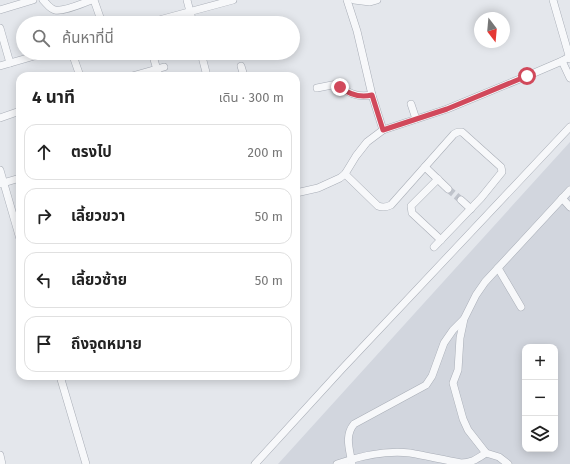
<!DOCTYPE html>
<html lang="th">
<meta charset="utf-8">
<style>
:root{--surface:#fff;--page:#f6f6f6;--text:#222;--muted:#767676;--line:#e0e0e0}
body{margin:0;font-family:"Fira Sans","Noto Sans Thai",sans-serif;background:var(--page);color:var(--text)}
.controls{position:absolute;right:12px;bottom:12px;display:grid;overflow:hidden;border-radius:8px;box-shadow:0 2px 10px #0003}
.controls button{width:36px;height:36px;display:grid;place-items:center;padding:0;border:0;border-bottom:1px solid var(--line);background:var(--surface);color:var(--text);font:20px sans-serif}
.compass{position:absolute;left:474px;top:12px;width:36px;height:36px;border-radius:50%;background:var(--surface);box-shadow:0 2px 10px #0003;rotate:164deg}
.stop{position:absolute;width:12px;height:12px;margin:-9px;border:3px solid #d1495b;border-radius:50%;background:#fff}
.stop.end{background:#d1495b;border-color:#fff;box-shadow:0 1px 4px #0008}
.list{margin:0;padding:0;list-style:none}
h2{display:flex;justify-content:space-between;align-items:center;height:52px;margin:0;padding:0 16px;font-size:17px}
h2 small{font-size:13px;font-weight:400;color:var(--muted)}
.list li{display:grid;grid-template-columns:26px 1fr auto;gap:12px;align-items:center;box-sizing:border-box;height:56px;margin:0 8px 8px;padding:0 8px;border:1px solid var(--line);border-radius:12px}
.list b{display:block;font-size:15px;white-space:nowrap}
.list em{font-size:13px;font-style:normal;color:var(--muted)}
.icon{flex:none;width:22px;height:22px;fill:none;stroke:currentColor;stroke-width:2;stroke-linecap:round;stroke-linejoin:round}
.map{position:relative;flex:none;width:570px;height:464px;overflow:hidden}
.search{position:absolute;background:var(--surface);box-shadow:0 2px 10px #0003;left:16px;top:16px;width:284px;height:44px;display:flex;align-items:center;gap:10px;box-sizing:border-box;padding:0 14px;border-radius:22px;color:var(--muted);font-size:15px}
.panel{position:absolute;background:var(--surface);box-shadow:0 2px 10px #0003;left:16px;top:72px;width:284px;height:308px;border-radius:12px}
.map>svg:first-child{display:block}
</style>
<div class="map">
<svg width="570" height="464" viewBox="0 0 570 464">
<rect width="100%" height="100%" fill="#e4e7ec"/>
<path fill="#d2d6de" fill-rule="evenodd" d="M570,142V464H278ZM525,347H555V449H525Z"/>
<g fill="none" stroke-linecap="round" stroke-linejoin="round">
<path stroke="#bfc3cb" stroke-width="7" stroke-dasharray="7 3.5" stroke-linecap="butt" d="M448,189L461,200"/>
<g stroke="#a9aeb7" stroke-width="8">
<g id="minor">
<path d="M43,0C47,4 50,9 55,10C64,12 83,3 92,0"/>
<path d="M94,0L102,23"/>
<path d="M187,0L193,23"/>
<path d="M347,0L357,31L372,95L383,130"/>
<path d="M354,0L370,2L377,0"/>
<path d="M553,0L570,59"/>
<path d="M0,10L33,0"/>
<path d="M148,23L233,0"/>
<path d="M0,28L10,63"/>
<path d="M72,53L80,76"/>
<path d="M152,53L159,76"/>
<path d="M201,53L207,76"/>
<path d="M562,61L570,78"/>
<path d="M0,66L45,53"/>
<path d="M241,66L244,76"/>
<path d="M132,76L164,67"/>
<path d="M317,88L337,84C348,93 357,98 372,95"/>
<path d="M411,104L416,119"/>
<path d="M0,118L20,111"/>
<path d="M425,167L448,189"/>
<path d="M0,170L20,239"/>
<path d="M345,174L378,206C383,208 387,207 391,205L454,134L458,132H462L501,167L502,172L481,198L434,247"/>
<path d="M438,179L411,206L412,213L441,240"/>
<path d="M0,184L20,178"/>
<path d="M296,193L318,188L340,178L345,174L356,156L367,142L383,130L447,109L527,76L562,61L569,57"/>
<path d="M562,198L570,207"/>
<path d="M461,200L471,209"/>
<path d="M498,268L521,307"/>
<path d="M60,376L86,464"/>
<path d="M0,455L2,464"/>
<path d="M255,464L341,370L570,127"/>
<path d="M337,464C360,456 385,450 410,453C427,456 444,460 461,463C472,463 478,458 486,453"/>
<path d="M352,464C350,450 344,436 354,424L426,385L432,376L444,343L453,330L463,320"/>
<path d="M508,464L499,457L486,453L468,430L463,419L453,383L458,370L460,338L464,319L476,295L485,282L570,190"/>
</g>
</g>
<use href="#minor" stroke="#f7f8fa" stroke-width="7"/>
</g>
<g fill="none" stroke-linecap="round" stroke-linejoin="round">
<path stroke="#d1495b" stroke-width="5" d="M340,87C350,95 360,98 372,95L383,130L447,109L527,76"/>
</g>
</svg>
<div class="controls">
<button>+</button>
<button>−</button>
<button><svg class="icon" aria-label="layers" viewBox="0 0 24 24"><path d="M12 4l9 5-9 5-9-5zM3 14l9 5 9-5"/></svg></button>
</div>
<svg class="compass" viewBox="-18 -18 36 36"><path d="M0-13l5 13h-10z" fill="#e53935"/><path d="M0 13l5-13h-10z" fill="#767676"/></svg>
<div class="stop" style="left:527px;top:76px"></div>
<div class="stop end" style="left:340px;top:87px"></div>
<div class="search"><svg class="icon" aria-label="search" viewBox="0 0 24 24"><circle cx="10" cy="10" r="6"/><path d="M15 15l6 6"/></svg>ค้นหาที่นี่</div>
<section class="panel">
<h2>4 นาที<small>เดิน · 300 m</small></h2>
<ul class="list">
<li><svg class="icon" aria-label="ahead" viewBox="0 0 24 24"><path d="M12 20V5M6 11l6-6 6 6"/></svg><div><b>ตรงไป</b></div><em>200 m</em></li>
<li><svg class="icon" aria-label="right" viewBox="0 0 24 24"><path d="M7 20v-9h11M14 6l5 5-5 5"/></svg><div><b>เลี้ยวขวา</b></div><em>50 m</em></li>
<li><svg class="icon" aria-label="left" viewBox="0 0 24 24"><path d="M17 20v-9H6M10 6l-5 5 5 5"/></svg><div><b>เลี้ยวซ้าย</b></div><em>50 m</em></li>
<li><svg class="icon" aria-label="arrive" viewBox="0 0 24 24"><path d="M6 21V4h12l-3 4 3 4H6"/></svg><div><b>ถึงจุดหมาย</b></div></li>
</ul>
</section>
</div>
